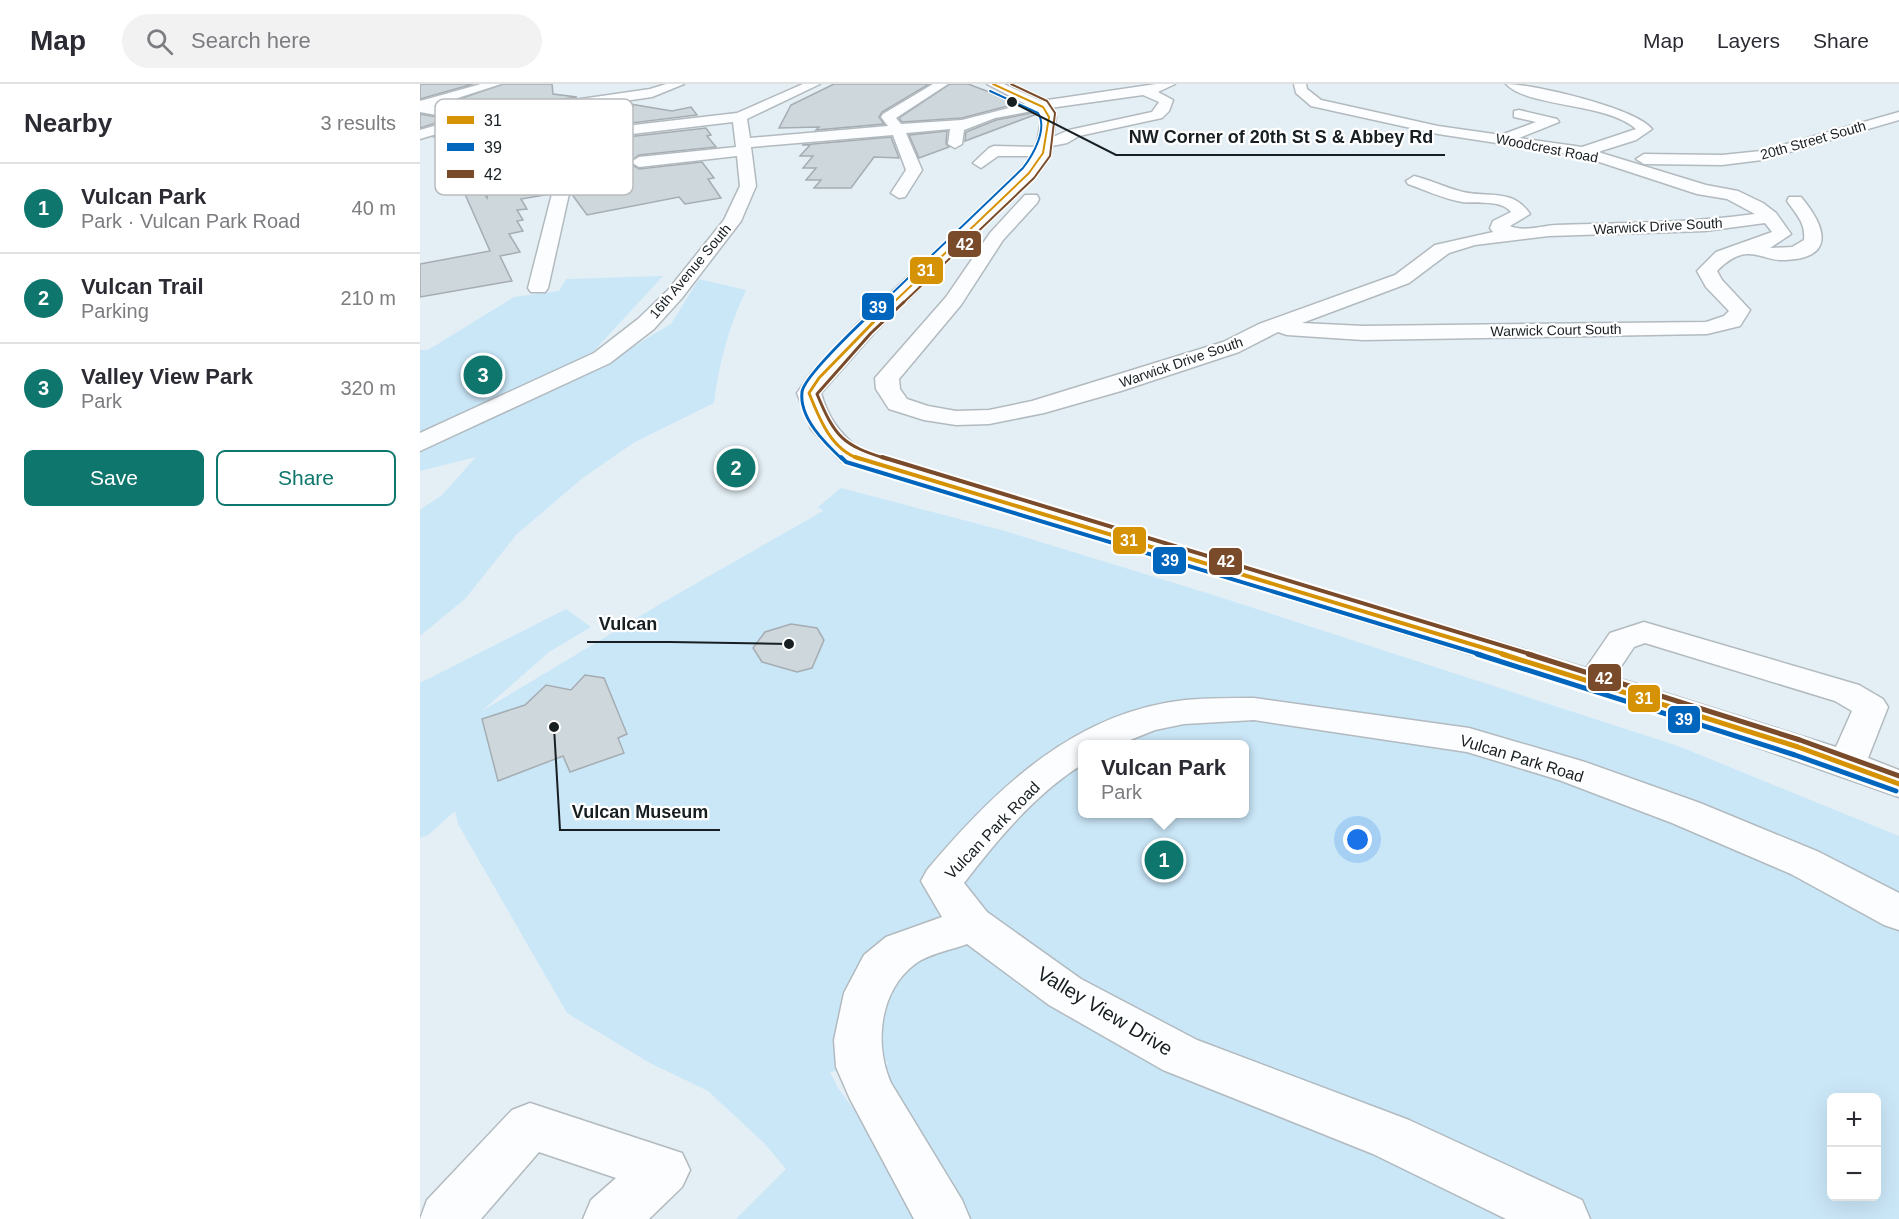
<!DOCTYPE html>
<meta charset="utf-8">
<style>
:root{--surface:#fff;--page:#f2f2f3;--text:#2b2b33;--muted:#7c7c81;--line:#e1e1e2;--accent:#0f766e}
body{margin:0;font-family:Arial,sans-serif;background:var(--page);color:var(--text)}
.controls{position:absolute;right:18px;bottom:18px;display:grid;overflow:hidden;border-radius:9px;box-shadow:0 6px 24px #0002}
.controls button{width:54px;height:54px;display:grid;place-items:center;padding:0;border:0;border-bottom:2px solid var(--line);background:var(--surface);color:var(--text);font:30px sans-serif}
.you{position:absolute;left:938px;top:756px;width:21px;height:21px;margin:-15px;border:4px solid #fff;border-radius:50%;background:#1a73e8;box-shadow:0 0 0 9px #1a73e833}
.badge{display:grid;place-items:center;width:39px;height:39px;border-radius:50%;background:var(--accent);color:#fff;font-size:20px;font-weight:700}
.pin{position:absolute;translate:-50% -50%;border:3px solid #fff;box-shadow:0 2px 6px #0006}
.popup{position:absolute;left:658px;top:656px;width:171px;height:78px;box-sizing:border-box;display:grid;place-content:center;border-radius:9px;background:var(--surface);filter:drop-shadow(0 2px 4px #0005);font-size:20px;white-space:nowrap;color:var(--muted)}
.popup b{font-size:22px;color:var(--text)}
.popup::after{content:'';position:absolute;left:50%;top:100%;margin-left:-12px;border:12px solid transparent;border-top-color:var(--surface)}
.list{margin:0;padding:0;list-style:none}
h2{display:flex;justify-content:space-between;align-items:center;height:78px;margin:0;padding:0 24px;font-size:26px}
h2 small{font-size:20px;font-weight:400;color:var(--muted)}
.list li{display:grid;grid-template-columns:39px 1fr auto;gap:18px;align-items:center;box-sizing:border-box;height:90px;padding:0 24px;border-top:2px solid var(--line)}
.list b{display:block;font-size:22px;white-space:nowrap}
.list p{margin:0;font-size:20px;white-space:nowrap;color:var(--muted)}
.list em{font-size:20px;font-style:normal;color:var(--muted)}
.actions{display:flex;gap:12px;padding:18px 24px}
.actions a{flex:1;padding:14px 0;border:2px solid var(--accent);border-radius:9px;text-align:center;font-size:21px;color:var(--accent)}
.actions .main{background:var(--accent);color:#fff}
.icon{flex:none;width:33px;height:33px;fill:none;stroke:currentColor;stroke-width:2;stroke-linecap:round;stroke-linejoin:round}
.map{position:relative;flex:none;width:1479px;height:1135px;overflow:hidden}
header{display:flex;align-items:center;gap:36px;box-sizing:border-box;height:84px;padding:0 30px;background:var(--surface);border-bottom:2px solid var(--line)}
header strong{font-size:28px}
nav{display:flex;gap:33px;margin-inline-start:auto;font-size:21px}
.search{width:420px;height:54px;background:var(--page);display:flex;align-items:center;gap:15px;box-sizing:border-box;padding:0 21px;border-radius:33px;color:var(--muted);font-size:22px}
main{display:flex}
aside{flex:1;background:var(--surface)}
.map>svg:first-child{display:block}
</style>
<header>
<strong>Map</strong>
<div class="search"><svg class="icon" aria-label="search" viewBox="0 0 24 24"><circle cx="10" cy="10" r="6"/><path d="M15 15l6 6"/></svg>Search here</div>
<nav><a>Map</a><a>Layers</a><a>Share</a></nav>
</header>
<main>
<aside>
<h2>Nearby<small>3 results</small></h2>
<ul class="list">
<li><span class="badge">1</span><div><b>Vulcan Park</b><p>Park · Vulcan Park Road</p></div><em>40 m</em></li>
<li><span class="badge">2</span><div><b>Vulcan Trail</b><p>Parking</p></div><em>210 m</em></li>
<li><span class="badge">3</span><div><b>Valley View Park</b><p>Park</p></div><em>320 m</em></li>
</ul>
<div class="actions"><a class="main">Save</a><a>Share</a></div>
</aside>
<div class="map">
<svg width="1479" height="1135" viewBox="0 0 1479 1135">
<rect width="100%" height="100%" fill="#e4eff5"/>
<g fill="#cae7f8" fill-rule="evenodd">
<path d="M243,192L173,268L0,352V266H8L94,213L139,207L146,195Z"/>
<path d="M279,195L326,206C309,243 299,278 294,319L215,358L164,393L97,450L45,515L0,552V426L22,411L56,373L0,387V367L184,280L251,240Z"/>
<path d="M421,404L585,447L787,509L1258,662L1479,752V1135H316L366,1085L345,1060L288,1007L228,978L147,929L38,740L35,727L8,751L0,754V599L146,525L171,543L129,568L62,627L247,516L403,427L398,423ZM663,660H825V730H663ZM468,978L462,995L453,1052L418,1004L410,988ZM1412,1014H1456V1112H1412Z"/>
</g>
<g fill="#ced7dc" stroke="#a5adb2" stroke-width="1.5">
<path d="M0,0H53L0,15Z"/>
<path d="M83,0H132L133,10L157,13L56,28L22,21Z"/>
<path d="M414,0H509L462,28L459,33L464,40L396,46L399,43L359,44L371,21Z"/>
<path d="M530,0H548L599,19L542,34L482,38L479,34Z"/>
<path d="M204,19L252,27L271,23L277,31L154,46L95,35Z"/>
<path d="M617,28V30L545,57L546,48L576,36Z"/>
<path d="M0,30L28,35L0,44Z"/>
<path d="M56,40L106,50L62,64L14,53Z"/>
<path d="M286,44L291,51L287,52L296,63L219,71L209,79L219,85L282,78L294,94L288,95L301,114L265,120L259,113L167,131L151,109L163,58Z"/>
<path d="M527,47L526,60L529,63L499,74L489,51Z"/>
<path d="M471,53L479,74L454,73L431,104H394L401,96H386L396,84H383L393,72H380L390,61H382Z"/>
<path d="M133,55L143,57L130,110L101,115L107,125L97,126L103,136L97,137L103,147L89,150L100,168L80,172L92,197L0,213V180L70,167L41,101L54,93L67,114L76,74Z"/>
<path d="M371,540L397,544L404,556L392,584L377,588L342,578L333,564L345,548Z"/>
<path d="M165,591L184,594L207,650L198,654L204,669L150,688L143,672L78,697L62,635L105,621L126,601L151,606Z"/>
</g>
<g fill="none" stroke-linecap="round" stroke-linejoin="round">
<g stroke="#b2babf" stroke-width="3">
<g id="minor">
<path d="M61,0H81L13,22L56,30L230,5L246,0H264L232,13L81,35L154,48L317,29L383,0H400L327,35L330,54L468,42L461,33L463,30L513,0H528L476,34L481,40L542,36L605,20L567,0H584L621,17L736,0H755L738,8L753,16L749,27L742,34L659,52L647,59L632,62L631,69L615,92L454,249L401,309C408,335 420,349 440,366L1166,584L1190,549L1224,538L1439,601L1463,615L1468,623L1448,674L1479,686V713L1331,661L1099,585L422,378L391,345L377,309L391,289L438,239L603,86L613,72H578L561,84L553,79L569,64L574,62L616,63L622,33L618,26L575,34L544,46L542,60L535,64L528,60L530,45L486,49L502,86L485,113L479,114L471,109L486,86L473,51L331,63L336,102L321,137L262,214L234,245L190,279L0,367V349L174,269L218,235L248,206L304,136L320,102L317,72L219,83L211,78L219,73L316,63L313,38L161,56L128,204L125,208H111L108,204L146,55L133,53L58,77L50,72L53,69L115,49L56,38L0,55V46L38,35L0,28V17ZM723,11L739,18L732,28L649,46L633,53L636,33L630,24ZM1225,559L1415,617L1432,627L1416,663L1194,593L1214,563Z"/>
<path d="M874,0H886L887,5L901,16L1018,42L1081,51L1116,38L1094,33V27L1099,26L1137,35L1139,38L1099,54L1162,63L1216,45C1186,18 1109,24 1086,0C1113,0 1216,24 1232,45L1216,56L1178,68L1286,101L1318,107L1343,119L1356,129L1371,150L1350,164L1372,163L1384,156C1386,139 1376,130 1367,117L1369,113H1381C1408,145 1415,176 1361,176C1350,176 1339,170 1329,170C1318,169 1304,179 1297,187L1302,196L1330,226L1320,242L1287,250L943,256L867,251L858,248L819,268L701,307L624,329L569,340L536,341L504,336L469,325L456,305L455,294L526,213L570,149L605,111H617L619,115L617,119L583,156L541,221L479,295L480,305L487,315L508,322L536,327L569,326L612,317L803,258L839,240L975,191L1015,161L1073,148L1070,144L1073,137L1091,128C1081,115 1056,120 1042,118C1024,115 1005,106 988,100L986,97L994,92C1011,96 1026,104 1043,108C1070,114 1092,104 1110,130L1090,142C1103,148 1121,142 1136,141C1202,139 1269,139 1335,130L1307,115L1277,110L1161,72L1018,50L891,22L876,9ZM1345,139L1352,148L1296,168L1277,187L1286,203L1309,227L1304,232L1286,238L943,242L882,239L989,199L1029,169L1055,161L1129,152L1285,147Z"/>
<path d="M1479,28V36L1342,76L1302,81L1224,80L1216,75L1224,70L1302,71L1341,67Z"/>
<path d="M834,614L1049,644L1165,678L1280,719L1399,768L1479,809V846L1464,841L1371,790L1252,739L1139,696L1047,668L834,636L764,640L735,646L700,660H663V680C616,709 577,756 544,799L567,828L661,895L777,956L989,1036L1162,1116L1170,1135H1086L953,1070L743,986L629,921L547,860C531,866 508,870 495,880C459,907 454,961 471,999L542,1116L550,1135H494L430,1015L416,983L414,956L424,909L444,871L466,853L522,833L501,797L507,786C575,705 655,628 765,616C788,614 811,614 834,614Z"/>
<path d="M110,1019L262,1069L270,1086L262,1103L229,1135H163L171,1116L196,1094L119,1068L61,1135H0L7,1116L92,1026Z"/>
</g>
</g>
<use href="#minor" fill="#fbfdfe" fill-rule="evenodd"/>
<g stroke="#fff" stroke-width="4.5">
<path id="bus-1-far3" d="M472,220L609,89L623,69L629,33L623,23L573,0"/>
</g>
<g stroke="#fff" stroke-width="6">
<path id="bus-1-far2" d="M440,375C411,366 399,334 389,309L399,294L473,218"/>
</g>
<g stroke="#fff" stroke-width="8">
<path id="bus-1-far1" d="M435,373L1087,571"/>
</g>
<g stroke="#fff" stroke-width="10">
<path id="bus-1" d="M1082,570L1378,663L1479,700"/>
</g>
<g stroke="#fff" stroke-width="4.5">
<path id="bus-2-far3" d="M461,220L603,84C613,71 628,45 618,29L570,7"/>
</g>
<g stroke="#fff" stroke-width="6">
<path id="bus-2-far2" d="M422,375C405,359 379,334 382,308C384,292 448,232 463,218"/>
</g>
<g stroke="#fff" stroke-width="8">
<path id="bus-2-far1" d="M421,373L426,378L1062,571"/>
</g>
<g stroke="#fff" stroke-width="10">
<path id="bus-2" d="M1057,570L1375,671L1476,707"/>
</g>
<g stroke="#fff" stroke-width="4.5">
<path id="bus-3-far3" d="M482,220L614,94L630,72L635,29L627,17L591,0"/>
</g>
<g stroke="#fff" stroke-width="6">
<path id="bus-3-far2" d="M467,375C422,361 415,353 397,310L451,249L484,218"/>
</g>
<g stroke="#fff" stroke-width="8">
<path id="bus-3-far1" d="M462,373L1113,571"/>
</g>
<g stroke="#fff" stroke-width="10">
<path id="bus-3" d="M1108,570L1380,656L1479,692"/>
</g>
<use href="#bus-1-far3" stroke="#d59205" stroke-width="2"/>
<use href="#bus-1-far2" stroke="#d59205" stroke-width="3"/>
<use href="#bus-1-far1" stroke="#d59205" stroke-width="4"/>
<use href="#bus-1" stroke="#d59205" stroke-width="5"/>
<use href="#bus-2-far3" stroke="#0065bd" stroke-width="2"/>
<use href="#bus-2-far2" stroke="#0065bd" stroke-width="3"/>
<use href="#bus-2-far1" stroke="#0065bd" stroke-width="4"/>
<use href="#bus-2" stroke="#0065bd" stroke-width="5"/>
<use href="#bus-3-far3" stroke="#7a4b2a" stroke-width="2"/>
<use href="#bus-3-far2" stroke="#7a4b2a" stroke-width="3"/>
<use href="#bus-3-far1" stroke="#7a4b2a" stroke-width="4"/>
<use href="#bus-3" stroke="#7a4b2a" stroke-width="5"/>
</g>
<g text-anchor="middle" stroke-width="4.5" stroke-linejoin="round" paint-order="stroke">
<g font-size="14" fill="#171f23" stroke="#fff">
<text transform="translate(1393 56) rotate(-16)" y="5">20th Street South</text>
<text transform="translate(1127 64) rotate(11)" y="5">Woodcrest Road</text>
<text transform="translate(1238 142) rotate(-3)" y="5">Warwick Drive South</text>
<text transform="translate(270 187) rotate(-50)" y="5">16th Avenue South</text>
<text transform="translate(1136 246) rotate(-1)" y="5">Warwick Court South</text>
<text transform="translate(761 278) rotate(-19)" y="5">Warwick Drive South</text>
</g>
<g font-size="16" fill="#171f23" stroke="#fff">
<text transform="translate(1102 674) rotate(17)" y="6">Vulcan Park Road</text>
<text transform="translate(572 746) rotate(-46)" y="6">Vulcan Park Road</text>
</g>
<g font-size="20" fill="#171f23" stroke="#fff">
<text transform="translate(685 927) rotate(31)" y="7">Valley View Drive</text>
</g>
</g>
<rect x="15" y="15" width="198" height="96" rx="9" fill="#fff" stroke="#b9bcbd" stroke-width="1.5"/>
<rect x="27" y="32" width="27" height="8" fill="#d59205"/>
<rect x="27" y="59" width="27" height="8" fill="#0065bd"/>
<rect x="27" y="86" width="27" height="8" fill="#7a4b2a"/>
<g font-size="16" fill="#171f23">
<text x="64" y="42">31</text>
<text x="64" y="69">39</text>
<text x="64" y="96">42</text>
</g>
<path fill="none" stroke="#171f23" stroke-width="2" d="M592 18L696 71H1025M369 560L250 558H167M134 643L140 746H300"/>
<g fill="#171f23" stroke="#fff" stroke-width="2">
<circle cx="592" cy="18" r="6"/>
<circle cx="369" cy="560" r="6"/>
<circle cx="134" cy="643" r="6"/>
</g>
<g font-size="18" text-anchor="middle" font-weight="bold" fill="#171f23" stroke="#fff" stroke-width="4.5" stroke-linejoin="round" paint-order="stroke">
<text x="861" y="59">NW Corner of 20th St S &amp; Abbey Rd</text>
<text x="208" y="546">Vulcan</text>
<text x="220" y="734">Vulcan Museum</text>
</g>
<g stroke="#fff" stroke-width="2">
<rect x="527" y="146" width="35" height="28" rx="6" fill="#7a4b2a"/>
<rect x="489" y="172" width="35" height="29" rx="6" fill="#d59205"/>
<rect x="441" y="208" width="34" height="29" rx="6" fill="#0065bd"/>
<rect x="692" y="442" width="35" height="29" rx="6" fill="#d59205"/>
<rect x="732" y="462" width="35" height="29" rx="6" fill="#0065bd"/>
<rect x="788" y="463" width="35" height="29" rx="6" fill="#7a4b2a"/>
<rect x="1167" y="579" width="35" height="29" rx="6" fill="#7a4b2a"/>
<rect x="1207" y="600" width="34" height="29" rx="6" fill="#d59205"/>
<rect x="1247" y="621" width="34" height="29" rx="6" fill="#0065bd"/>
</g>
<g font-size="16" text-anchor="middle" font-weight="bold" fill="#fff">
<text x="545" y="166">42</text>
<text x="506" y="192">31</text>
<text x="458" y="229">39</text>
<text x="709" y="462">31</text>
<text x="750" y="482">39</text>
<text x="806" y="483">42</text>
<text x="1184" y="600">42</text>
<text x="1224" y="620">31</text>
<text x="1264" y="641">39</text>
</g>
</svg>
<div class="controls">
<button>+</button>
<button>−</button>
</div>
<div class="you"></div>
<div class="pin badge" style="left:744px;top:776px">1</div>
<div class="popup"><b>Vulcan Park</b>Park</div>
<div class="pin badge" style="left:316px;top:384px">2</div>
<div class="pin badge" style="left:63px;top:291px">3</div>
</div>
</main>
